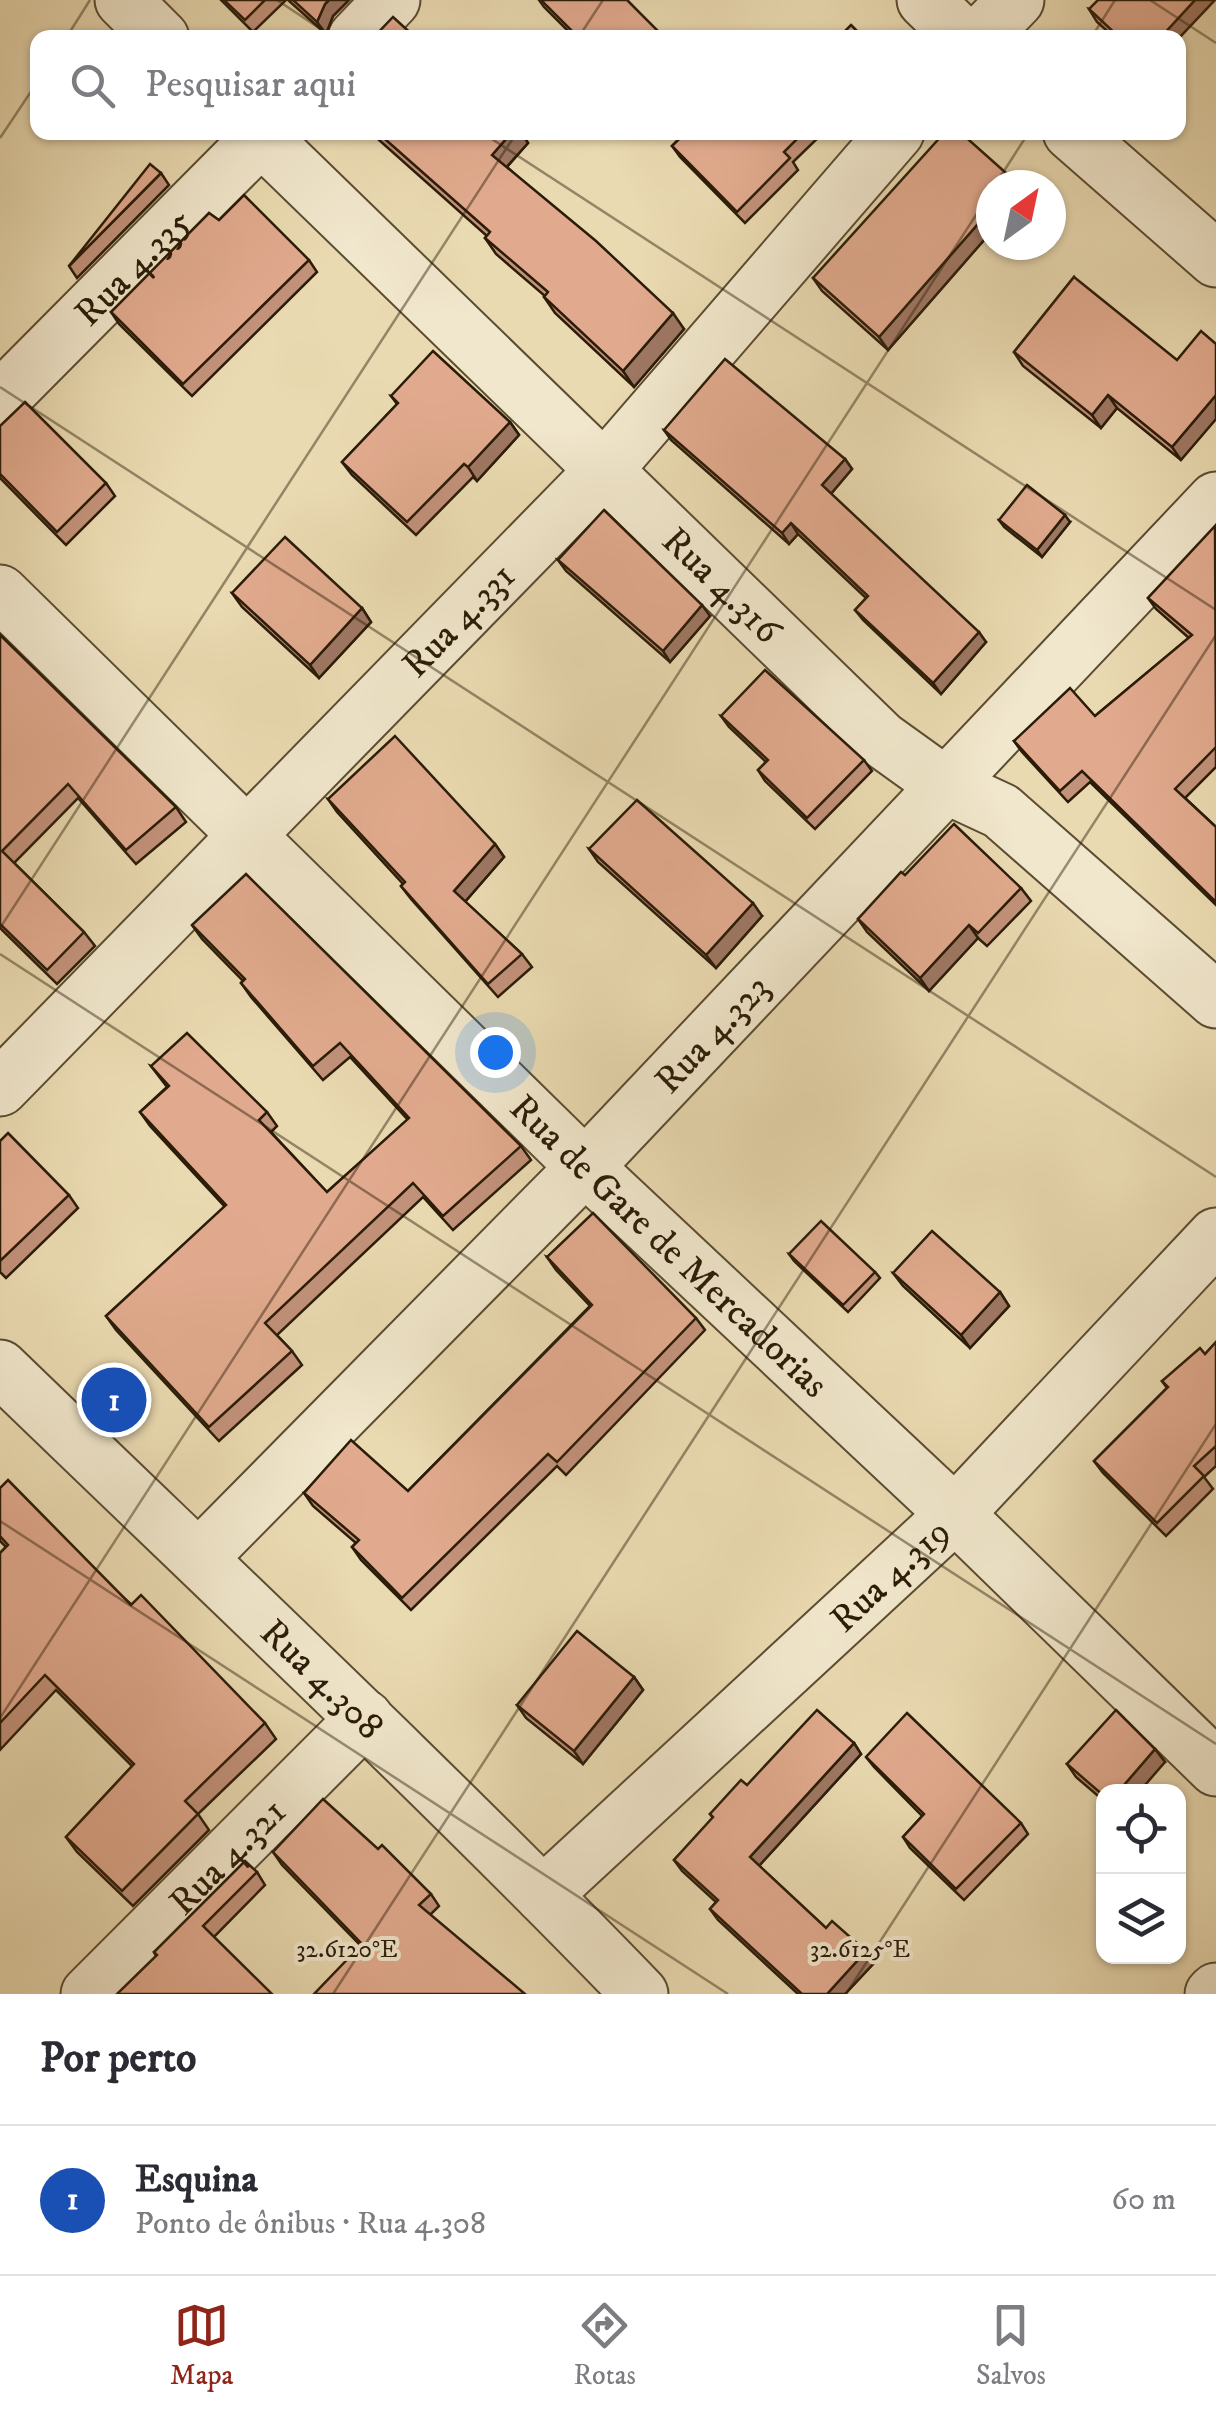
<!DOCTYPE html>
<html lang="pt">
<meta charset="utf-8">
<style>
:root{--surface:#fff;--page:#f7f7f7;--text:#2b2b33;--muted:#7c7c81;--line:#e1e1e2;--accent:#8f2418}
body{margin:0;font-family:"IM FELL DW Pica",serif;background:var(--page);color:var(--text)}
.controls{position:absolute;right:30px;bottom:30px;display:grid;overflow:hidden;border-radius:20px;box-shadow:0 2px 8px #0004}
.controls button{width:90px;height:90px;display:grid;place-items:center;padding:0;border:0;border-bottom:2px solid var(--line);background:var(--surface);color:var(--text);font:50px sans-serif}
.compass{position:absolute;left:976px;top:170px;width:90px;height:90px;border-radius:50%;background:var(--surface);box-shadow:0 2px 8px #0004;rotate:33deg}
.you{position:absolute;left:495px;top:1052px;width:35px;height:35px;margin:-25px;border:8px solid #fff;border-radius:50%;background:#1a73e8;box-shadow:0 0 0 15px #1a73e833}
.badge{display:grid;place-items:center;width:65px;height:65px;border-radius:50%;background:var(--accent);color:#fff;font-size:32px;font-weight:700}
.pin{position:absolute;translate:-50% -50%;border:5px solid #fff;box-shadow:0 2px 10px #0006}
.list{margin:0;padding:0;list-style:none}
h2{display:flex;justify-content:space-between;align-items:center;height:130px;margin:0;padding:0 40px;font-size:42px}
h2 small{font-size:32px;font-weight:400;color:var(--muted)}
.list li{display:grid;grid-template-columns:65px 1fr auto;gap:30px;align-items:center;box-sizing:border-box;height:150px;padding:0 40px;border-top:2px solid var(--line)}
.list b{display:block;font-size:38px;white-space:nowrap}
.list p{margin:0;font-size:32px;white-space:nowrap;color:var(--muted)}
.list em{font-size:32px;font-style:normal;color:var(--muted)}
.icon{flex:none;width:55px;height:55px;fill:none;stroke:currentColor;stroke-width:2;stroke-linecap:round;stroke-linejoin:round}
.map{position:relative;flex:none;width:1216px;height:1994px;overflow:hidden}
.search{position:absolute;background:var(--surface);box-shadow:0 2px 8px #0004;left:30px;right:30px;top:30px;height:110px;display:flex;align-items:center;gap:25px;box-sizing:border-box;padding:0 35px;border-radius:20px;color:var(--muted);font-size:38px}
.sheet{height:280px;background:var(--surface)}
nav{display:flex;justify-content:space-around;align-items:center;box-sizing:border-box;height:140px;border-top:2px solid var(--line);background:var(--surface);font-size:28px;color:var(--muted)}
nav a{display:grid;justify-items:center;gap:5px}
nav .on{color:var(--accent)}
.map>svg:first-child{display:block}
</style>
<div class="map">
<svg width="1216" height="1994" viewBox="0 0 1216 1994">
<rect width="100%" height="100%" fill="#eadab1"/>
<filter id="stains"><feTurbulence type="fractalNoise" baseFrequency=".002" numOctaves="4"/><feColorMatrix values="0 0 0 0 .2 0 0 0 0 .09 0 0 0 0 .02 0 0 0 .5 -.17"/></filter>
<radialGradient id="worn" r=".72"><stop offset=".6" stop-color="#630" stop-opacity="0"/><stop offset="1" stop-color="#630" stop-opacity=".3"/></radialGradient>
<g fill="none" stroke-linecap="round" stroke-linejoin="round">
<g stroke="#5b4c32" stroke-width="59">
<g id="minor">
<path d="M123,0L161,38"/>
<path d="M925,0L964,38"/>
<path d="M356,38L392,0"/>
<path d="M979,38L1016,0"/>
<path id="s1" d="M256,132L881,739L945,785L1001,811L1216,1000"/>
<path d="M1071,132L1216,259"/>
<path id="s2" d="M0,400L266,132"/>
<path id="s3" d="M0,593L585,1167L955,1514L1216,1768"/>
<path id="s4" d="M0,1088L605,469L896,132"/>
<path id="s5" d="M0,1368C214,1575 432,1779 640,1994"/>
<path id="s6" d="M200,1557L585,1167L1216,500"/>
<path id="s7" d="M543,1895L955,1514L1216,1236"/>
<path id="s8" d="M89,1994L365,1718"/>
<path d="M1213,1994L1216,1991"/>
</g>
</g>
<use href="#minor" stroke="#f1e7cc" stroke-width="55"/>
</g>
<g fill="#c2927a" stroke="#2b1c08" stroke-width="2.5">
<path d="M221,0H286L253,32Z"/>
<path d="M288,0H349L333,16L326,34Z"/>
<path d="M539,0H627L663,38H575L544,7Z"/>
<path d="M1089,9L1178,38H1115L1097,22Z"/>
<path d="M370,132H521L528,143L507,167L684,329L634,387L555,313L544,297L545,296L496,254L485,238L487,236Z"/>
<path d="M686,132H824L793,162L798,170L745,223L680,157L672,146Z"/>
<path d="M161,173L169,185L77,278L69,266Z"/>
<path d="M991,185V232L888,350L822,291L813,278Z"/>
<path d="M219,220L309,260L317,272L192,396L119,324L111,312Z"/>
<path d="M1074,277L1181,460L1117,408L1101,428L1023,366L1014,352Z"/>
<path d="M391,396L510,422L519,435L477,481L473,477L416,535L352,475L342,462L397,404Z"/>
<path d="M0,426L106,483L115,496L66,545L0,478Z"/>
<path d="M664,430L845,459L852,469L831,494L986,642L941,694L863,620L855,610L866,598L798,534L789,544L671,440Z"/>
<path d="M999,520L1070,522L1042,557L1004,527Z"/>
<path d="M1216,527V767L1185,798L1216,827V905L1090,782L1068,802L1022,752L1014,741L1095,716L1189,638L1156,609L1148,598Z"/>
<path d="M558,560L710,616L670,662L566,571Z"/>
<path d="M232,593L362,608L371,622L319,678L242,607Z"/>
<path d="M0,635L176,807L186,822L136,864L78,798L14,863L84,932L95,946L57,984L0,928Z"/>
<path d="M721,716L864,760L872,771L815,829L765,781L758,770L766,762L729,727Z"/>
<path d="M328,799L495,844L504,857L465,902L522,954L532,967L498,997L411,899L401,886L403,884L337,812Z"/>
<path d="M589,849L762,916L716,968L598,862Z"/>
<path d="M905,875L1021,888L1031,901L987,946L978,938L929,991L867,932L858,919Z"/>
<path d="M192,925L521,1146L531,1160L453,1230L423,1197L277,1335L292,1351L302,1365L219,1441L116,1330L106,1316L225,1207L150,1126L140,1112L167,1087L151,1066L267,1112L277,1126L271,1132L327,1192L408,1120L350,1057L323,1080L251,997L241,983L243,981L202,939Z"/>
<path d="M0,1141L69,1195L78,1208L6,1278L0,1272Z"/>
<path d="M789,1254L875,1272L880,1278L848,1312L794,1261Z"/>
<path d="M547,1257L696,1318L705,1330L566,1475L557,1466L411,1610L361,1560L352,1547L356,1543L313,1506L304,1493L408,1491L590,1306L556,1270Z"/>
<path d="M893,1273L1000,1292L1009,1306L970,1348L903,1286Z"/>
<path d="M1216,1342V1466L1204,1477L1213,1489L1166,1536L1103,1473L1094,1461L1167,1388L1162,1381L1205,1354Z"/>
<path d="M0,1488L265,1723L276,1739L198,1814L209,1830L133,1906L77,1852L66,1837L132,1766L56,1690L0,1750V1553L6,1547L0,1541Z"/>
<path d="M634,1677L643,1690L583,1764L526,1718L517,1705Z"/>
<path d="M854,1743L861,1754L759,1866L826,1928L874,1963L845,1994H798L718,1920L710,1909L716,1902L682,1871L674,1860L713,1818L710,1814L747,1785Z"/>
<path d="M1155,1749L1165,1762L1104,1792V1801L1076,1777L1067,1764Z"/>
<path d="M866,1757L1021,1823L1028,1834L964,1900L910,1848L903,1837L922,1816L874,1767Z"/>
<path d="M378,1849L431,1894L439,1906L430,1915L361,1946L282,1865L273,1852Z"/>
<path d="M257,1872L265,1885L214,1937L156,1956L154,1952Z"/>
</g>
<g fill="#9e7763" stroke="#2b1c08" stroke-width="2.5">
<path d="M329,0H349L333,16L326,34L317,22L325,4Z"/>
<path d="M1195,0H1215L1178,39V38H1160Z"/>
<path d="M512,132H521L528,143L503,171L492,155Z"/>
<path d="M991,209V232L888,350L879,337Z"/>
<path d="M673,313L684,329L634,387L623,371Z"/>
<path d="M1108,395L1117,408L1101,428L1092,415Z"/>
<path d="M1216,395V419L1181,460L1172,447Z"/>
<path d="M510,422L519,435L477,481L468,467Z"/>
<path d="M845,459L852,469L829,496L822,485Z"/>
<path d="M1065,515L1070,522L1042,557L1037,550Z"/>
<path d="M791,523L798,534L789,544L782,533Z"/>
<path d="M702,605L710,616L670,662L663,651Z"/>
<path d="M362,608L371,622L319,678L310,665Z"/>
<path d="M979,632L986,642L941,694L933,683Z"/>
<path d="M495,844L504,857L463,904L454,891Z"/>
<path d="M753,903L762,916L716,968L706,955Z"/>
<path d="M969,925L978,938L929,991L920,978Z"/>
<path d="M1000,1292L1009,1306L970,1348L961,1335Z"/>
<path d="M634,1677L643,1690L583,1764L574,1751Z"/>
<path d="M854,1743L861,1754L757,1868L750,1857Z"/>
<path d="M1155,1749L1165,1762L1139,1792H1118Z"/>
<path d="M866,1951L874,1963L845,1994H827Z"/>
</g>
<g fill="#e1aa8e" stroke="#2b1c08" stroke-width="2.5">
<path d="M224,0H265L245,20Z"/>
<path d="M293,0H329L325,4L317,22Z"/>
<path d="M541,0H627L658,31L652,38H579Z"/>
<path d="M1098,0H1195L1160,38H1120L1089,9Z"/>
<path d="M393,17L416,38H373Z"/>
<path d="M851,25L864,38H838Z"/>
<path d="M377,132H512L492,155L596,241L673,313L623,371L544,297L548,292L485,238L490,232Z"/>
<path d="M686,132H804L784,152L790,158L737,212L672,146Z"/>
<path d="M945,132H960L1015,181L1012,185H991V209L879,337L813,278Z"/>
<path d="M150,164L161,173L69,266Z"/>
<path d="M244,195L309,260L183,384L111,312L209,213L219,220Z"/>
<path d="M1074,277L1177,360L1201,331L1216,344V395L1172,447L1108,395L1092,415L1014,352Z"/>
<path d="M433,351L510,422L468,467L464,464L407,522L342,462L398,403L391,396Z"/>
<path d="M725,359L845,459L822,485L979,632L933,683L855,610L868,596L791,523L782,533L664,430Z"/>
<path d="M25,402L106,483L57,532L0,474V426Z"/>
<path d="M1027,485L1065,515L1037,550L999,520Z"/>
<path d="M604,510L702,605L663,651L558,560Z"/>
<path d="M1215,526L1216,747L1175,789L1216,827V902L1082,771L1060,791L1014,741L1070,688L1095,716L1192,635L1148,598Z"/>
<path d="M285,537L362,608L310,665L232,593Z"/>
<path d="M0,635L176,807L126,850L68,784L2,851L84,932L47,970L0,924Z"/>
<path d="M765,670L864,760L807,818L758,770L768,760L721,716Z"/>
<path d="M395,736L495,844L454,891L522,954L488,984L401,886L405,882L328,799Z"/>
<path d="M637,800L753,903L706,955L589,849Z"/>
<path d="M954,824L1021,888L978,933L969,925L920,978L858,919L901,872L905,875Z"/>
<path d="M246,874L521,1146L443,1216L413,1183L265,1323L292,1351L209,1427L106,1316L226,1205L140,1112L169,1086L151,1066L187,1033L267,1112L259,1120L327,1192L409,1118L340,1043L313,1066L241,983L245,979L192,925Z"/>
<path d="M8,1133L69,1195L0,1261V1141Z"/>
<path d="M593,1213L696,1318L557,1462L548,1454L402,1598L352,1547L359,1540L304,1493L351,1440L408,1491L592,1305L547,1257Z"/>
<path d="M821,1221L875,1272L843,1305L789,1254Z"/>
<path d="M932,1231L1000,1292L961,1335L893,1273Z"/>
<path d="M1216,1342V1446L1194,1466L1204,1476L1157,1523L1094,1461L1168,1387L1162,1381L1200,1348L1205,1354Z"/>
<path d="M8,1480L131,1605L141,1595L265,1723L185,1801L198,1814L122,1891L66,1837L134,1764L45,1675L0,1723V1553L8,1545L0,1536V1488Z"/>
<path d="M577,1631L634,1677L574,1751L517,1705Z"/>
<path d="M817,1710L854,1743L750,1857L826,1928L832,1921L866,1951L827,1994H802L710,1909L718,1900L674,1860L713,1817L710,1814L741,1780L747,1785Z"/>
<path d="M1116,1710L1155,1749L1118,1792H1104V1796L1067,1764Z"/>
<path d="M907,1713L1021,1823L956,1889L903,1837L924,1814L866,1757Z"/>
<path d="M323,1799L378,1849L382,1845L431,1894L419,1905L525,1994H314L362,1944L273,1852Z"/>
<path d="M245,1861L257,1872L203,1926L272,1994H117L157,1955L154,1952Z"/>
</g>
<path fill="none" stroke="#2b1c08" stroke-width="2.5" stroke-opacity="0.45" d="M277,0L334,38M1150,0L1216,43M66,38L90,0M578,38L603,0M1091,38L1115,0M481,132L1216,610M0,138L38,81M995,185L1029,132M0,387L1216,1177M0,928L517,132M0,954L1216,1744M0,1521L728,1994M0,1718L991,192M333,1994L1216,635M846,1994L1216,1424"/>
<g text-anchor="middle" stroke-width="8" stroke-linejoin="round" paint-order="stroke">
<g font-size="38" fill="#2b1c08" stroke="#f1e7cc">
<text dy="13" stroke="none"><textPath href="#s2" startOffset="188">Rua 4.335</textPath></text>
<text dy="13" stroke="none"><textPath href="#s1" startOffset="650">Rua 4.316</textPath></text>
<text dy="13" stroke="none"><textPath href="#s4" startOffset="655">Rua 4.331</textPath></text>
<text dy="13" stroke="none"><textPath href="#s6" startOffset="732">Rua 4.323</textPath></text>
<text dy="13" stroke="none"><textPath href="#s3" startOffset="935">Rua de Gare de Mercadorias</textPath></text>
<text dy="13" stroke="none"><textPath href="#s7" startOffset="472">Rua 4.319</textPath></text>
<text dy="13" stroke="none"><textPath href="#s5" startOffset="448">Rua 4.308</textPath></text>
<text dy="13" stroke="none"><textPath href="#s8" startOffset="195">Rua 4.321</textPath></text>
</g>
</g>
<g font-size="25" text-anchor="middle" fill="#2b1c08" stroke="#f1e7cc" stroke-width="8" stroke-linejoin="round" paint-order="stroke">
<text x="347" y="1957">32.6120°E</text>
<text x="860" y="1957">32.6125°E</text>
</g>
<rect width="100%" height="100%" filter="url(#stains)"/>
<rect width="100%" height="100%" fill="url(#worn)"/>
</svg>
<div class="controls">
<button><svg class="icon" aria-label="locate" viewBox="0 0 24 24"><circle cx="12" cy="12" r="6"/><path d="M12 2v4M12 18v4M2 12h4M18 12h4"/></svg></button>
<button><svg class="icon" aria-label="layers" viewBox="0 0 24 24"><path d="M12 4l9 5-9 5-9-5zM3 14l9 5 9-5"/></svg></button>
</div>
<svg class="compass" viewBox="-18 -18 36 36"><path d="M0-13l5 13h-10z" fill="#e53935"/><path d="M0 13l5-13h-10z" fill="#7c7c81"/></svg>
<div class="you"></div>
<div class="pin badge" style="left:114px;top:1400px;background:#1a4fb4">1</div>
<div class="search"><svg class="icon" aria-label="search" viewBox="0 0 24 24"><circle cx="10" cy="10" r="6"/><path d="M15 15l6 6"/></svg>Pesquisar aqui</div>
</div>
<section class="sheet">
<h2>Por perto<small></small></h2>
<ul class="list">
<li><span class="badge" style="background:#1a4fb4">1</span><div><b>Esquina</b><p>Ponto de ônibus · Rua 4.308</p></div><em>60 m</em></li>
</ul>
</section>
<nav>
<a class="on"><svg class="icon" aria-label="map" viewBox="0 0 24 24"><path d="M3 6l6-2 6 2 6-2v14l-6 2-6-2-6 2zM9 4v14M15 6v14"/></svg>Mapa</a>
<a><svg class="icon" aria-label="directions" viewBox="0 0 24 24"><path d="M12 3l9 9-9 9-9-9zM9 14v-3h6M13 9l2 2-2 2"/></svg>Rotas</a>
<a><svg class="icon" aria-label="saved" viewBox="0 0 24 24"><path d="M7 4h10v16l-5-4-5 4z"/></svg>Salvos</a>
</nav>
